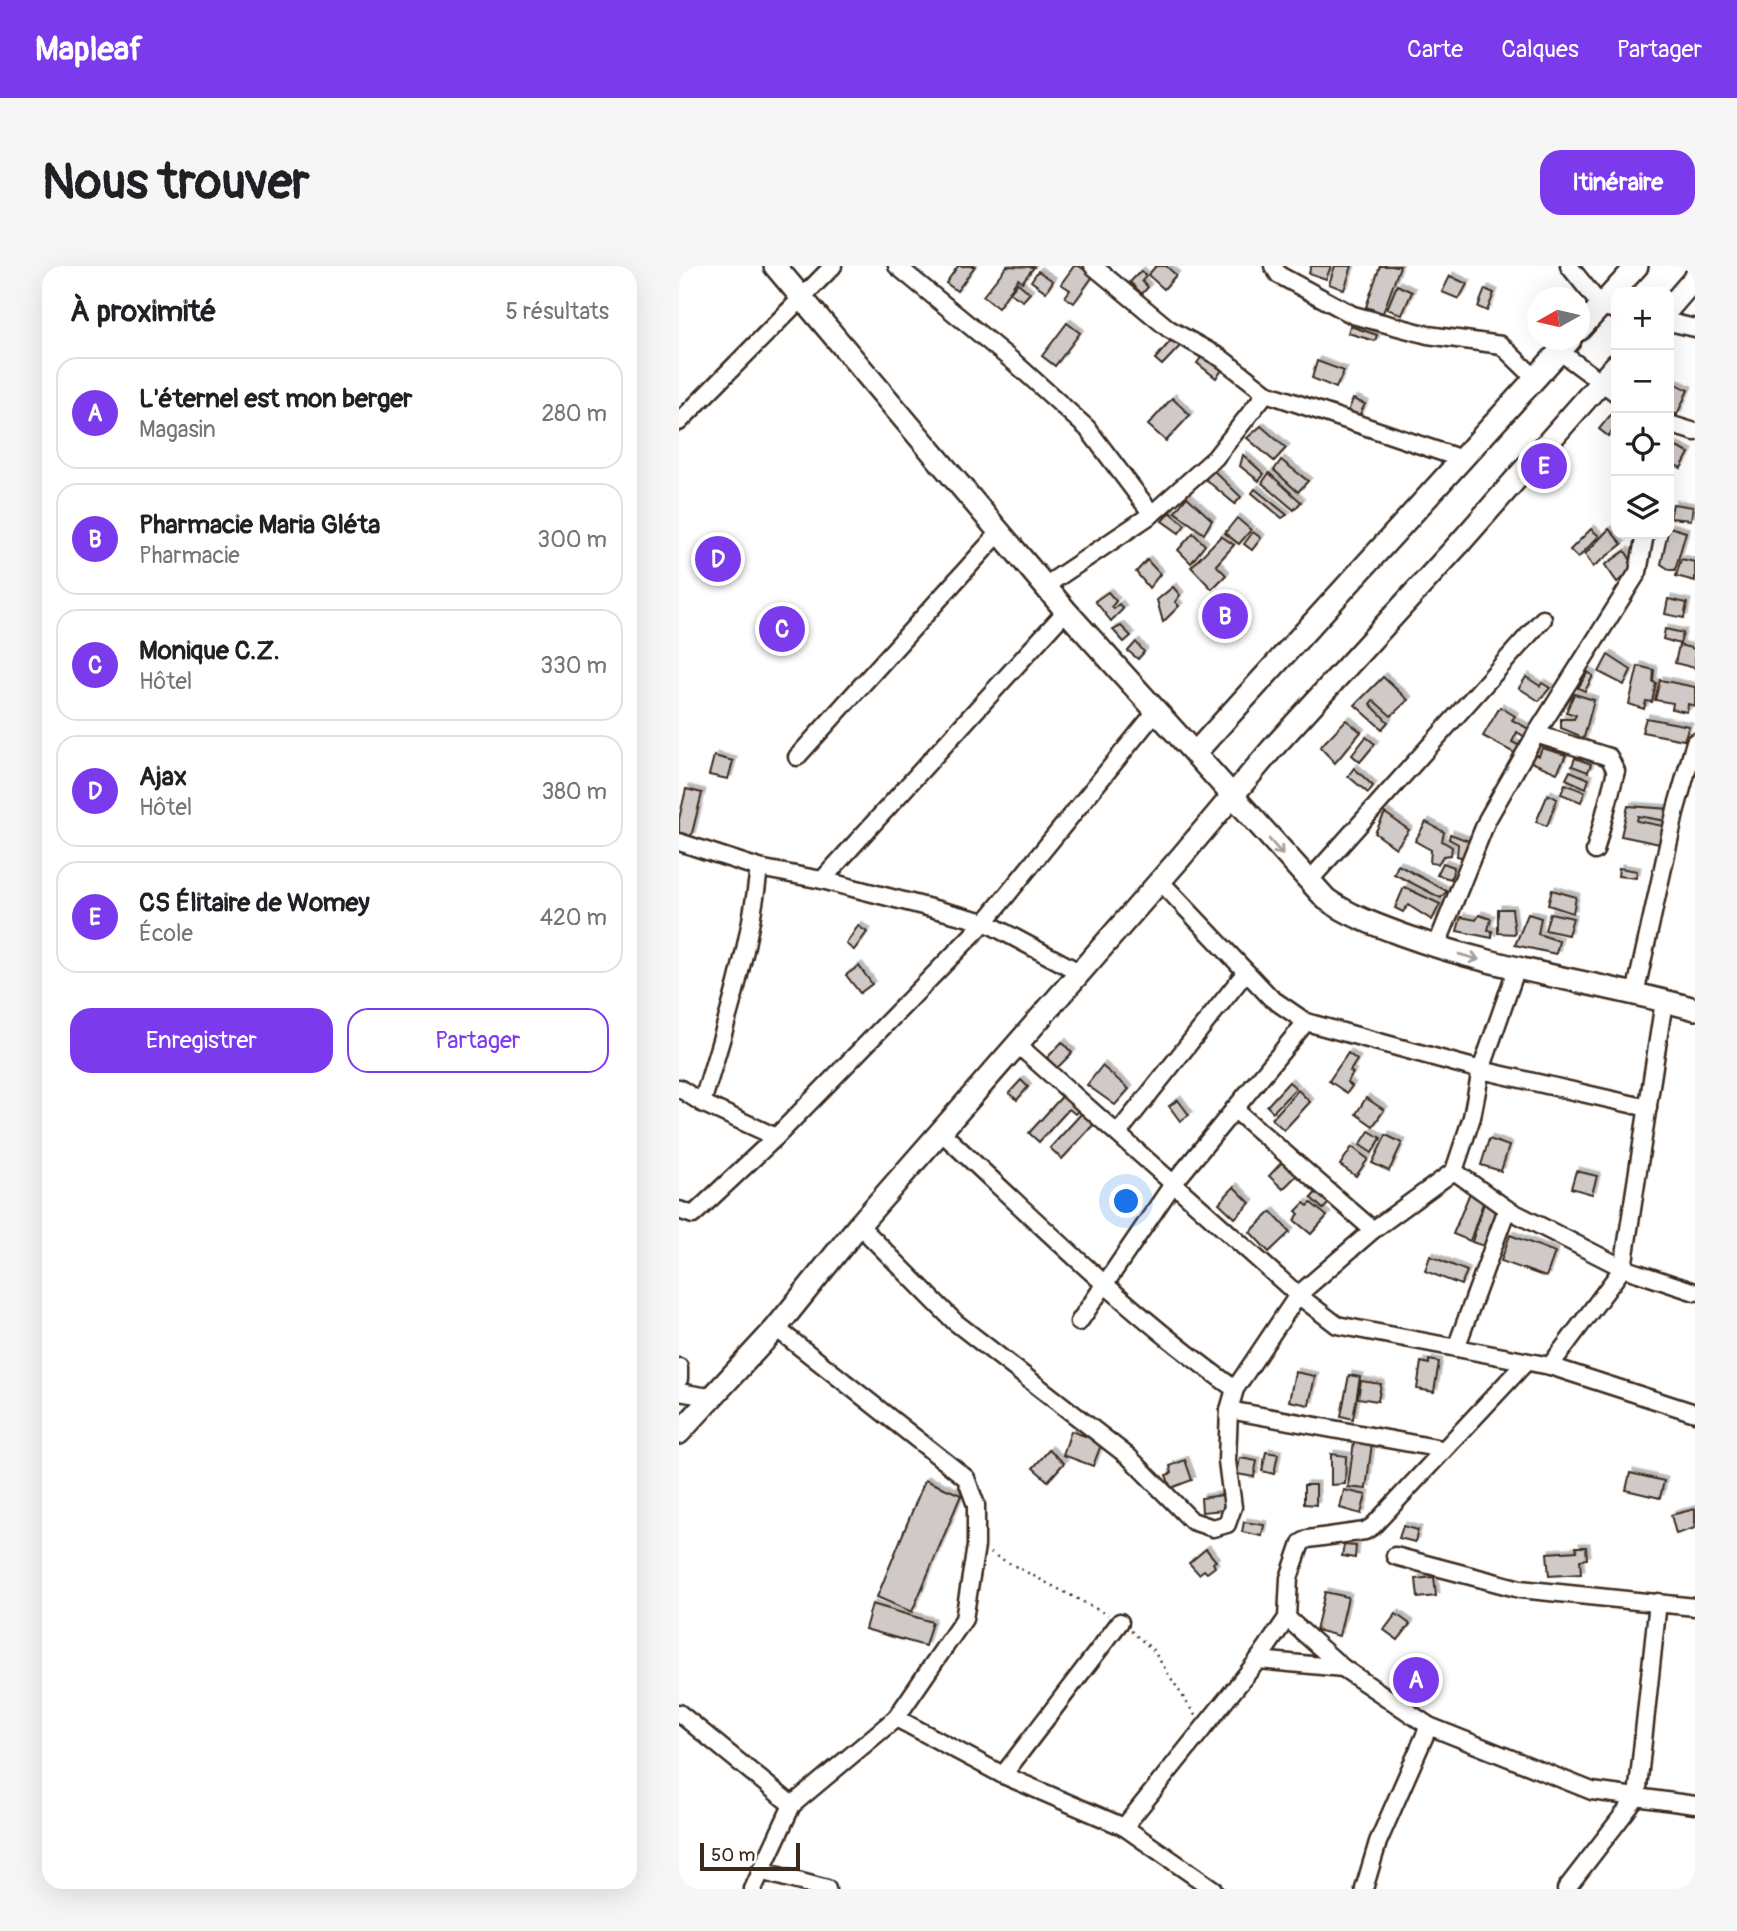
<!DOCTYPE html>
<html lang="fr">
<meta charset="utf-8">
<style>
:root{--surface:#fff;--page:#f6f6f6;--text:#202124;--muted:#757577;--line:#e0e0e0;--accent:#7c3aed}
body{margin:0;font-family:Pangolin,sans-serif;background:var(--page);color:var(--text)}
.controls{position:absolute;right:21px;top:21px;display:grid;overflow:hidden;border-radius:14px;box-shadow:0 7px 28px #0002}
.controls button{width:63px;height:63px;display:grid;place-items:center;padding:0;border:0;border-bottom:2px solid var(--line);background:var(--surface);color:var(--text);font:35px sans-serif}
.compass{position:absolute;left:848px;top:21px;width:63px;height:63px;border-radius:50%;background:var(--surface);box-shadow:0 7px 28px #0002;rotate:262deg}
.scale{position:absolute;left:21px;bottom:18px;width:100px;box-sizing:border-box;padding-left:7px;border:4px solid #3b2a1e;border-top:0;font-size:19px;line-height:24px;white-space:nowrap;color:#3b2a1e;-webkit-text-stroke:5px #fff;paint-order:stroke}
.you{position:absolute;left:448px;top:936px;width:24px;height:24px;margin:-18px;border:5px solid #fff;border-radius:50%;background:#1a73e8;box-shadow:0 0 0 10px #1a73e833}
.badge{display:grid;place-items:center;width:46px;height:46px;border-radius:50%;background:var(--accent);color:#fff;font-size:23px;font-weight:700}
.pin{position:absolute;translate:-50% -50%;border:4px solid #fff;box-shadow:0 2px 7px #0006}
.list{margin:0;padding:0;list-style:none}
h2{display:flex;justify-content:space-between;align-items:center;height:91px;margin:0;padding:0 28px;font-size:30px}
h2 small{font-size:23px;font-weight:400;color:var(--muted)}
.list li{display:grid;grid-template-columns:46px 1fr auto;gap:21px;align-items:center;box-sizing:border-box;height:112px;margin:0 14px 14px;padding:0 14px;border:2px solid var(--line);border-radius:21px}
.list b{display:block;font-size:26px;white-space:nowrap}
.list p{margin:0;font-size:23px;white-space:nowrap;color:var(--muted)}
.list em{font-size:23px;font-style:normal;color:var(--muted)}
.actions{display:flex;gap:14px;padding:21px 28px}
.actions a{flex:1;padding:16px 0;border:2px solid var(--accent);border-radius:21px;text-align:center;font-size:24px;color:var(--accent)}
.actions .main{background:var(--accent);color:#fff}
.icon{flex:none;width:38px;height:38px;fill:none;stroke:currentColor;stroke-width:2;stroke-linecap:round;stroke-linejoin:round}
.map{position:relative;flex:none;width:1016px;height:1623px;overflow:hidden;border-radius:21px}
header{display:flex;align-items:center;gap:42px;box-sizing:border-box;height:98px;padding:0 35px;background:var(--accent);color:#fff}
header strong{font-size:33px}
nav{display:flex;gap:38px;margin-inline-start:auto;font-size:24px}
.intro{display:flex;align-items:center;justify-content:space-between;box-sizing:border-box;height:168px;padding:0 42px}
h1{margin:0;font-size:49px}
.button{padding:18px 32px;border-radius:21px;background:var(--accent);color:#fff;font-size:24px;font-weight:700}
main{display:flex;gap:42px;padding:0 42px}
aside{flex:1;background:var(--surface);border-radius:21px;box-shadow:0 7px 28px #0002}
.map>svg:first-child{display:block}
</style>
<header>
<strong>Mapleaf</strong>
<nav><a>Carte</a><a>Calques</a><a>Partager</a></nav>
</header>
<div class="intro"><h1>Nous trouver</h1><a class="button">Itinéraire</a></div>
<main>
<aside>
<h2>À proximité<small>5 résultats</small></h2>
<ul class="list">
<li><span class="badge">A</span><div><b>L'éternel est mon berger</b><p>Magasin</p></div><em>280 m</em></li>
<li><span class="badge">B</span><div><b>Pharmacie Maria Gléta</b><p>Pharmacie</p></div><em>300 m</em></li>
<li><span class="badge">C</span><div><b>Monique C.Z.</b><p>Hôtel</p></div><em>330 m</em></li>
<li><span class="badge">D</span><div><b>Ajax</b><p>Hôtel</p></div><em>380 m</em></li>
<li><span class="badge">E</span><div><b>CS Élitaire de Womey</b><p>École</p></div><em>420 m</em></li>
</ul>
<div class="actions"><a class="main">Enregistrer</a><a>Partager</a></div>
</aside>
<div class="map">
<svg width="1016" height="1623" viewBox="0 0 1016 1623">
<defs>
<filter id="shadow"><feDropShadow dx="3.5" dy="-3.5" stdDeviation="0" flood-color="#0004"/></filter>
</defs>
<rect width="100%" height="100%" fill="#fff"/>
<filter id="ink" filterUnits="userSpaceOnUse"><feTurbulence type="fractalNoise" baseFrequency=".0143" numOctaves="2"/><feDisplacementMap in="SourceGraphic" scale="14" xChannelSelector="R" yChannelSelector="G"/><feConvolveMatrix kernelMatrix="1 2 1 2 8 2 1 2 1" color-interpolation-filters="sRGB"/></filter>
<g filter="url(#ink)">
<g fill="#cfcac7" stroke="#3b2a1e" stroke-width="2" filter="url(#shadow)">
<path d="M279,0H296L278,25L267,17Z"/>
<path d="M328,0L355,1L343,16L339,13L319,42L304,30Z"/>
<path d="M395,0H400L414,10L395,37L386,31L391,24L382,18Z"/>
<path d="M477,0H487L497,9L485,23L469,9Z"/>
<path d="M632,0H652L647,13L630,7Z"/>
<path d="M656,0H673L665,24L650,18Z"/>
<path d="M701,0H721L704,47L687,41Z"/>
<path d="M359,5L374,15L367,26L352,15Z"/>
<path d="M462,5L467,10L463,15L469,21L463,28L451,16Z"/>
<path d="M771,10L788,18L780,33L763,26Z"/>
<path d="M339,17L351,27L344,35L331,27Z"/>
<path d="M718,19L733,26L723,49L708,43Z"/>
<path d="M806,23L815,27L808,45L799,41Z"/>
<path d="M388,57L401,67L376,100L363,90Z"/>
<path d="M671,60L698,69L696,75L669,67Z"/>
<path d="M494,72L502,79L483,99L476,93Z"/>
<path d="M524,89L543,104L537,112L518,97Z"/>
<path d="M638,95L665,105L657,122L633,112Z"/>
<path d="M993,116L1009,124L998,149L990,145Z"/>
<path d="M493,132L511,149L487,175L469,159Z"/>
<path d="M674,133L686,138L679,152L668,148Z"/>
<path d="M934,146L937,160L929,170L920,163Z"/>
<path d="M582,160L607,182L595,195L568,172Z"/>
<path d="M995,180L1010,187L1002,202L990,195Z"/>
<path d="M564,189L585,208L580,215L561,200Z"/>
<path d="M602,194L629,215L619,226L595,204Z"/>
<path d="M534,204L562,231L556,238L526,213Z"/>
<path d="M590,207L622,236L615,244L583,217Z"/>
<path d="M576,223L608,249L603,252L573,227Z"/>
<path d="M508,231L533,254L525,268L496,246Z"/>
<path d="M994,238L1014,241L1012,254L991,252Z"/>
<path d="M491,246L506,259L500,267L483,255Z"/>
<path d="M558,252L572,264L560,278L546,267Z"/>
<path d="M990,261L1007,266L996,304H991L982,298Z"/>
<path d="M912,263L920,270L899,292L891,284Z"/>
<path d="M930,263L943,278L914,301L906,288Z"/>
<path d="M574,266L582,272L573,284L565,278Z"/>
<path d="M514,267L526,279L512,297L499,284Z"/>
<path d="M542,270L555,279L537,299L547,309L533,323L512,301Z"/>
<path d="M946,285L957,302L938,316L926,299Z"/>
<path d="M1002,293L1016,296V315L997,310Z"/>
<path d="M468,294L481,308L470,322L457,306Z"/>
<path d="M494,321L501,329L496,336L500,340L484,356L478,334Z"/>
<path d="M429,326L437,335L433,340L435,343L440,338L444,343L432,355L416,335Z"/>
<path d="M989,333L1008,337L1005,352L986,348Z"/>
<path d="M442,360L452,370L445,376L434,364Z"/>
<path d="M986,363L1004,367L1001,378L984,373Z"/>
<path d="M457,376L465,386L459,393L449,385Z"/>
<path d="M1000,379L1016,383V402L996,397Z"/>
<path d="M929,389L952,404L945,419L920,406Z"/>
<path d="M959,400L975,404L974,416L977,417L973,436L967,435L965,443L950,438Z"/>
<path d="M909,406L914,410L906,425L899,422Z"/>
<path d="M704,411L729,434L712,450L694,434L691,438L709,456L703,463L676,439Z"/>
<path d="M847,411L861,420L863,417L871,422L860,435L840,422Z"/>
<path d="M981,414L1016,421V440L1009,438L1008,446L993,443L994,437L976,434Z"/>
<path d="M895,428L915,434L904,475L900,474L899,469L882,462V453H895L897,449L887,446Z"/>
<path d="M821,441L836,450L833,454L850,463L846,471L838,466L833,476L841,480L837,488L804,470Z"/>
<path d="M967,452L1010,460L1005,474L963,466Z"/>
<path d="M667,454L682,466L656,497L641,481Z"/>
<path d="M687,471L696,478L681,496L673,489Z"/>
<path d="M863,482L887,489L878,507L852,496L855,488L860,490Z"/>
<path d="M35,490L54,495L49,513L30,509Z"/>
<path d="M896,492L912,498L909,506L893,500Z"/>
<path d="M675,502L694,520L689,527L669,510Z"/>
<path d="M891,505L910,513L907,522L887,513Z"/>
<path d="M886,518L906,526L902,536L882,528Z"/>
<path d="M7,523L23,527L12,571L0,568V553Z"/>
<path d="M869,528L878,533L868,560L857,556Z"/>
<path d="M949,540L991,543L988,555L959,550L958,555L984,560L981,578L942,570Z"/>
<path d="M706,547L730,564L717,582L696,567Z"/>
<path d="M747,556L765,566L763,575L773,581L772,589L764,590L759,598L751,597L752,584L736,575Z"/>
<path d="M771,568L790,575L785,592L778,590L779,578L770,573Z"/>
<path d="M764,597L775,601L772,613L758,609Z"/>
<path d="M719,599L768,625L762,632L715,608Z"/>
<path d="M940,602L958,605L957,612L939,610Z"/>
<path d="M725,621L761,638L753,654L729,639L724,646L716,642Z"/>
<path d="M873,624L897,631L894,647L869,639Z"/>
<path d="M819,643H833L836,668L819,667Z"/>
<path d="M871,647L894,652L889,669L866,664Z"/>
<path d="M849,648L862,652L859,668L880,675L877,688L836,679Z"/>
<path d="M800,649L812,653L809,664L813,665V672L778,665L782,651L797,654Z"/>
<path d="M179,660L188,666L175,684L167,678Z"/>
<path d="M180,700L193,718L181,727L167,709Z"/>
<path d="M383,776L393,787L378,802L368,792Z"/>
<path d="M669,787L678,794L671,805L674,807L668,816L673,820L668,827L650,815Z"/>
<path d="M423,800L450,823L436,839L408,819Z"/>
<path d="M342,814L349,821L338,834L330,827Z"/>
<path d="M610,816L617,822L594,846L588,840Z"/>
<path d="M619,824L631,836L605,864L593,853Z"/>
<path d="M387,826L403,841L396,848L390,843L360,876L350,867Z"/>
<path d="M687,832L705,844L694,860L677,848Z"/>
<path d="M499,834L510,849L501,855L490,840Z"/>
<path d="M403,847L415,858L383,893L371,882Z"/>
<path d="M690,865L702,872L693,887L681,879Z"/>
<path d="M707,869L723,877L710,905L693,897Z"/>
<path d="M810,873L830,880L822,905L802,899Z"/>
<path d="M673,881L689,893L677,910L661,899Z"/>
<path d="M604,895L618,909L604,923L590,910Z"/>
<path d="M897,905L918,910L913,928L892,922Z"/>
<path d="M555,921L571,937L556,952L540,937Z"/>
<path d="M640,923L653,934L644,943L632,932Z"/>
<path d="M792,924L805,934L791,975L774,968Z"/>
<path d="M625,937L629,940L632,937L648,950L632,968L615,954L620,948L617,945Z"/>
<path d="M805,937L817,941L805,980L793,976Z"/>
<path d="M592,946L611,966L590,986L571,966Z"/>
<path d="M831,969L876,986L867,1011L822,995Z"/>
<path d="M751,990L788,1005L782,1019L746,1005Z"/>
<path d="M750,1094L760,1096L755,1126L738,1123L742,1096L750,1098Z"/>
<path d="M616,1106L636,1110L630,1139L610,1135Z"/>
<path d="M670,1109L681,1111L674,1153L662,1150Z"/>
<path d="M682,1115L702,1118L699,1135L679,1132Z"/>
<path d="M392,1165L423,1176L414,1200L384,1189Z"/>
<path d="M675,1175L693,1177L687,1223L669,1221Z"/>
<path d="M370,1184L385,1197L369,1215L354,1202Z"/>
<path d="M587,1186L599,1188L595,1208L583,1205Z"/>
<path d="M652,1188L667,1190L666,1218L652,1219Z"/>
<path d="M561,1192L578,1195L575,1211L558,1208Z"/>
<path d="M506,1194L513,1214L492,1222L487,1209L493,1207L491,1200Z"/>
<path d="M951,1207L985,1215L981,1232L947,1224Z"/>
<path d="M246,1214L282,1229L233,1346L198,1331Z"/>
<path d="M625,1219H637V1239L625,1238Z"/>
<path d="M665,1224L687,1229L682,1248L661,1242Z"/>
<path d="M544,1229L545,1244L523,1246L522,1232Z"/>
<path d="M1016,1243V1262L997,1268L992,1249Z"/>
<path d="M565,1256L585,1259L583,1270L563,1266Z"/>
<path d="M724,1260L739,1264L736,1276L720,1272Z"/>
<path d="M665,1279L677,1280L676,1292L663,1290Z"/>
<path d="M897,1281H907L908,1293L901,1294L902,1308L870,1310L868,1287L898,1285Z"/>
<path d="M527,1283L537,1295L534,1297L536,1301L528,1307L525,1304L520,1308L510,1297Z"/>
<path d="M755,1311L757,1330L739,1332L737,1313Z"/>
<path d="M646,1326L669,1331L660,1370L637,1364Z"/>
<path d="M193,1338L253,1356L246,1380L186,1363Z"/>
<path d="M717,1348L731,1358L719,1374L705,1364Z"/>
</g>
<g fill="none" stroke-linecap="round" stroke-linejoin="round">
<g stroke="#3b2a1e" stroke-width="21">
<g id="street">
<path d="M218,0L336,97L408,162L473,248"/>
<path d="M414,0L490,63L542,92L587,127L783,193"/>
<path d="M594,0L600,9L674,49L749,69L822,79L856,112"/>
<path d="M890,0L923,41L937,44"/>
<path d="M990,56L1016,62"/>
<path d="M880,85L937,127"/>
<path d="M0,156L154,0"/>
<path d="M990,158L1016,166"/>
<path d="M366,320L473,248L536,192L587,127"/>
<path d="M857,468L930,491L937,505L916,585"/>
<path d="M118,491L320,267"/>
<path d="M0,576L80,602L143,614L306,656L400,706"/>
<path d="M143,614L387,345"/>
<path d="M481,615L592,732L627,756L802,804L969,842"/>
<path d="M630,615L864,353"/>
<path d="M757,681L808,554L857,468L959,306L966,268"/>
<path d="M956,728L997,543L1016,476"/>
<path d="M339,779L619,1029L658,1059L871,1100L1016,1147"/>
<path d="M0,822L23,837L97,871L306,656L478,444"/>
<path d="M23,837C47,759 71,683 80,602"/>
<path d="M555,843L694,964"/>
<path d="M262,866C357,954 450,1048 556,1123"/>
<path d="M439,867L567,706"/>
<path d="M775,905L828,943L944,1002L1016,1026"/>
<path d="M0,944L14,949L97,871"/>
<path d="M180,959L276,1056L450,1191L513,1255L534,1262L548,1258L554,1241L548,1195L550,1144L556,1123L619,1029L694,964L775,905L793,851L802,804L837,704"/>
<path d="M400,1056L494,918L627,756"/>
<path d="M777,1082L828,943"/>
<path d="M871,1100L944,1002L985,735"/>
<path d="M0,1101V1113"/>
<path d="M0,1126L30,1131"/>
<path d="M550,1144L763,1183"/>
<path d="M716,1290L841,1323L1016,1341"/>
<path d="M608,1352L664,1402L750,1460L913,1525L1016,1539"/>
<path d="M579,1394L664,1402"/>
<path d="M0,1447L113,1539"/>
<path d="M217,1452L324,1509L445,1561L534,1623"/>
<path d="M324,1509L441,1356"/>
<path d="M445,1561L579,1394L608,1352L610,1312L622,1277L629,1273L686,1265L694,1260L847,1096"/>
<path d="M81,1605L148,1623"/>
<path d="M74,1623L113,1539L217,1452L285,1353L297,1280V1239L287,1212L97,1062"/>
<path d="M685,1623L699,1576L750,1460"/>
<path d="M887,1623L958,1531L979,1336"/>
</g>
</g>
<g stroke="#3b2a1e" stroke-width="26">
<g id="secondary">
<path d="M96,0L387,345L647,633C671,650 697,659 724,669C819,704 919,716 1016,743"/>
<path d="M990,42L1016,12"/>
<path d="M900,64L958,0"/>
<path d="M516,487L891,74"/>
<path d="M0,1167L97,1062L180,959L502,591L592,484L780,278L937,99"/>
</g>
</g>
<g stroke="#3b2a1e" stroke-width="2.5" stroke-dasharray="2 5" stroke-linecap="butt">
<path d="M311,1287L429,1349"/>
<path d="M452,1365L474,1384L517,1451"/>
</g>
<use href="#street" stroke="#fff" stroke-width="16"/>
<use href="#secondary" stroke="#fff" stroke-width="21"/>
</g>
<defs><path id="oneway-shaft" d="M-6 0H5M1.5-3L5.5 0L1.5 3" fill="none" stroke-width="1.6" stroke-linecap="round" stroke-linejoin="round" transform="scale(1.75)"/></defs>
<g stroke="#a79f9a">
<use href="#oneway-shaft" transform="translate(597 581) rotate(49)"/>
<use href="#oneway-shaft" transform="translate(790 691) rotate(16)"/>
</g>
</g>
</svg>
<div class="controls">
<button>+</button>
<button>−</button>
<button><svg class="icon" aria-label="locate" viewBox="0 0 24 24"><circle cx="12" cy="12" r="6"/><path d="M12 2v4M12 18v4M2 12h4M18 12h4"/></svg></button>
<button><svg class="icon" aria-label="layers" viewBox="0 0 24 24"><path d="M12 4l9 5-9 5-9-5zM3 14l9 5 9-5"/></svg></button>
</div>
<svg class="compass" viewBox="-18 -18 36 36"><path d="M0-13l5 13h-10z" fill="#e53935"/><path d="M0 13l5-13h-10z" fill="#757577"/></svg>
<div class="scale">50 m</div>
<div class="you"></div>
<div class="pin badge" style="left:737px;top:1414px">A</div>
<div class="pin badge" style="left:546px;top:350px">B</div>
<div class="pin badge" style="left:103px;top:363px">C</div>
<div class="pin badge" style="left:39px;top:293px">D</div>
<div class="pin badge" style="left:865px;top:200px">E</div>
</div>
</main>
